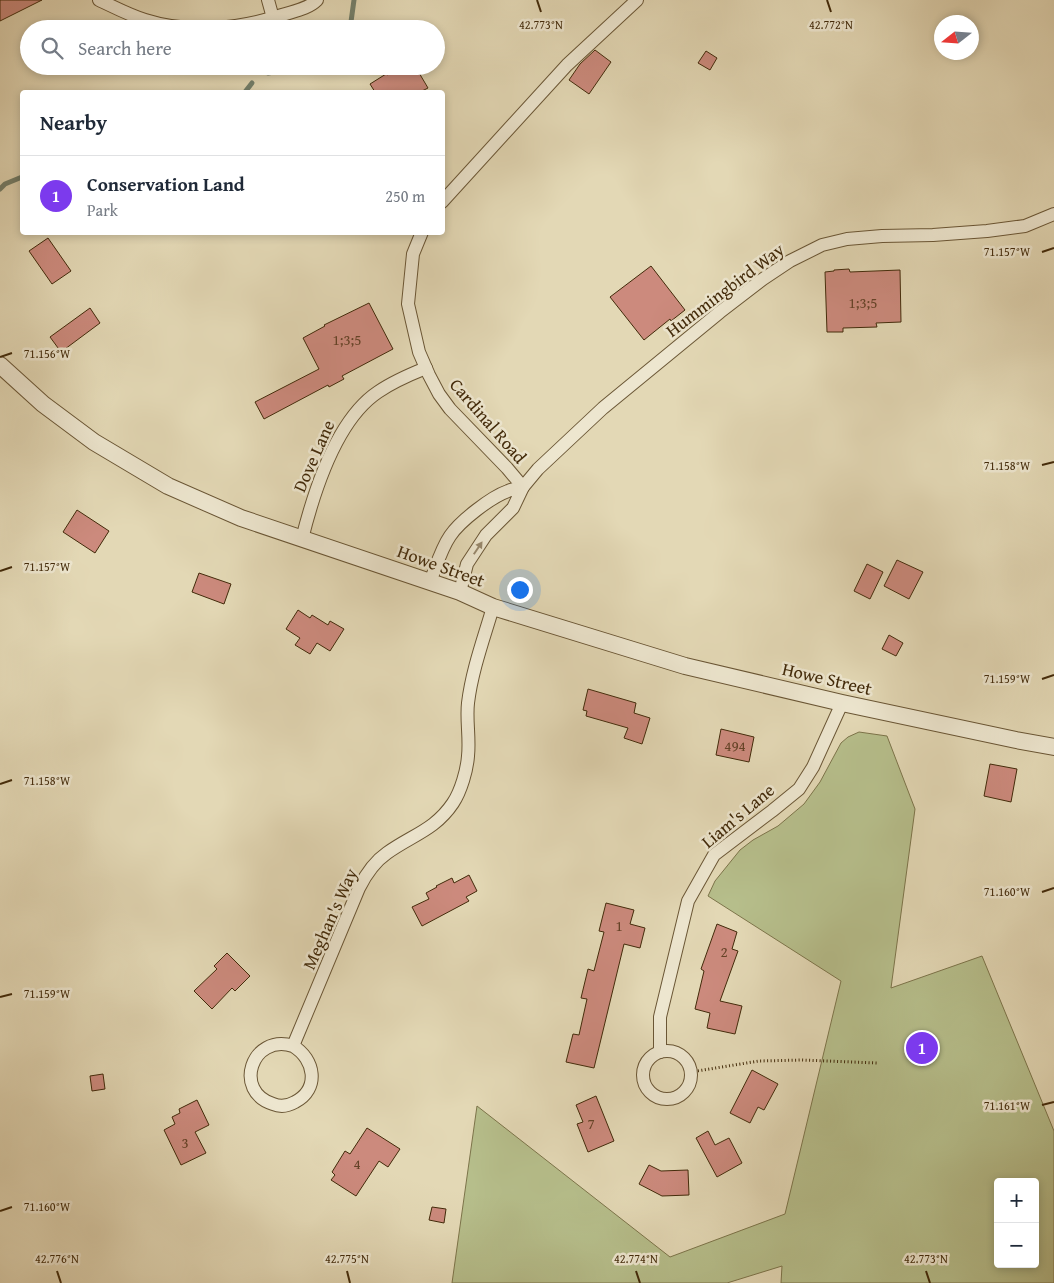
<!DOCTYPE html>
<meta charset="utf-8">
<style>
:root{--surface:#fff;--page:#f6f6f7;--text:#1f2937;--muted:#747a83;--line:#e0e1e3;--accent:#7c3aed}
body{margin:0;font-family:"Gentium Book Plus",serif;background:var(--page);color:var(--text)}
.controls{position:absolute;right:15px;bottom:15px;display:grid;overflow:hidden;border-radius:5px;box-shadow:0 2px 8px #0003}
.controls button{width:45px;height:45px;display:grid;place-items:center;padding:0;border:0;border-bottom:1px solid var(--line);background:var(--surface);color:var(--text);font:25px sans-serif}
.compass{position:absolute;left:934px;top:15px;width:45px;height:45px;border-radius:50%;background:var(--surface);box-shadow:0 2px 8px #0003;rotate:253deg}
.you{position:absolute;left:519px;top:589px;width:18px;height:18px;margin:-12px;border:4px solid #fff;border-radius:50%;background:#1a73e8;box-shadow:0 0 0 8px #1a73e833}
.badge{display:grid;place-items:center;width:32px;height:32px;border-radius:50%;background:var(--accent);color:#fff;font-size:16px;font-weight:700}
.pin{position:absolute;translate:-50% -50%;border:2px solid #fff;box-shadow:0 1px 5px #0006}
.list{margin:0;padding:0;list-style:none}
h2{display:flex;justify-content:space-between;align-items:center;height:65px;margin:0;padding:0 20px;font-size:21px}
h2 small{font-size:16px;font-weight:400;color:var(--muted)}
.list li{display:grid;grid-template-columns:32px 1fr auto;gap:15px;align-items:center;box-sizing:border-box;height:80px;padding:0 20px;border-top:1px solid var(--line)}
.list b{display:block;font-size:19px;white-space:nowrap}
.list p{margin:0;font-size:16px;white-space:nowrap;color:var(--muted)}
.list em{font-size:16px;font-style:normal;color:var(--muted)}
.icon{flex:none;width:28px;height:28px;fill:none;stroke:currentColor;stroke-width:2;stroke-linecap:round;stroke-linejoin:round}
.map{position:relative;flex:none;width:1054px;height:1283px;overflow:hidden}
.search{position:absolute;background:var(--surface);box-shadow:0 2px 8px #0003;left:20px;top:20px;width:425px;height:55px;display:flex;align-items:center;gap:12px;box-sizing:border-box;padding:0 18px;border-radius:28px;color:var(--muted);font-size:19px}
.panel{position:absolute;background:var(--surface);box-shadow:0 2px 8px #0003;left:20px;top:90px;width:425px;height:145px;border-radius:5px}
.map>svg:first-child{display:block}
</style>
<div class="map">
<svg width="1054" height="1283" viewBox="0 0 1054 1283">
<rect width="100%" height="100%" fill="#e3d8b5"/>
<filter id="stains"><feTurbulence type="fractalNoise" baseFrequency=".004" numOctaves="4"/><feColorMatrix values="0 0 0 0 .2 0 0 0 0 .09 0 0 0 0 .02 0 0 0 .5 -.17"/></filter>
<radialGradient id="worn" r=".72"><stop offset=".6" stop-color="#630" stop-opacity="0"/><stop offset="1" stop-color="#630" stop-opacity=".3"/></radialGradient>
<path fill="#b6be8b" stroke="#7c744a" fill-rule="evenodd" d="M859,732L887,736L915,809L891,988L982,956L1054,1131V1283H781L782,1266L727,1283H452L477,1106L670,1257L785,1214L841,981L708,896L715,881L740,850L753,840L778,826L804,804L820,782L841,743L848,737ZM998,1182H1035V1264H998Z"/>
<g fill="none" stroke-linecap="round" stroke-linejoin="round">
<g stroke="#74806c" stroke-width="5">
<path d="M350,29L354,0"/>
<path d="M268,73L311,66"/>
<path d="M245,92L252,83"/>
<path d="M0,189L5,184L22,177"/>
</g>
</g>
<g fill="#cc8a7d" stroke="#422a0a">
<path d="M0,0H42L0,21Z"/>
<path d="M595,50L611,62L589,94L569,80L580,64Z"/>
<path d="M706,51L717,58L710,70L698,63Z"/>
<path d="M402,66H415L428,88L420,92H375L370,84L386,74L387,75Z"/>
<path d="M48,238L71,271L52,284L29,251Z"/>
<path d="M651,266L685,310L671,321L670,319L644,340L610,297Z"/>
<path d="M849,269L850,272L900,270L901,322L876,323L877,327L843,328V332H827L825,272L834,271V270Z"/>
<path d="M369,303L393,349L342,376L344,379L329,387L328,385L264,419L255,402L319,369L303,338L325,326L324,325Z"/>
<path d="M90,308L100,323L61,352L50,337Z"/>
<path d="M77,510L109,531L95,553L63,532Z"/>
<path d="M897,560L923,572L909,599L884,586Z"/>
<path d="M867,564L883,572L870,599L854,591Z"/>
<path d="M199,573L231,584L224,604L192,592Z"/>
<path d="M298,610L310,618L312,615L328,625L330,621L344,629L330,651L317,643L310,654L295,645L300,638L286,629Z"/>
<path d="M889,635L903,643L896,656L882,649Z"/>
<path d="M588,689L636,703L634,713L650,718L642,744L624,738L628,728L586,716L587,711L583,710Z"/>
<path d="M721,729L754,737L749,762L716,755Z"/>
<path d="M990,764L1017,769L1011,802L984,796Z"/>
<path d="M469,875L477,891L466,897L469,901L422,926L412,907L429,899L426,893L437,887L436,886L452,878L454,883Z"/>
<path d="M606,903L634,910L630,924L645,928L640,948L624,944L594,1068L566,1062L573,1034L579,1035L587,999L581,998L588,969L594,971L604,932L599,931Z"/>
<path d="M717,924L737,932L732,949L738,951L720,1001L742,1006L735,1034L707,1028L710,1013L695,1009L704,971L701,969Z"/>
<path d="M227,953L250,976L235,991L232,988L212,1009L194,991L217,969L214,966Z"/>
<path d="M752,1070L778,1084L764,1110L758,1107L750,1123L730,1113Z"/>
<path d="M103,1074L105,1089L92,1091L90,1076Z"/>
<path d="M596,1096L614,1141L588,1152L577,1124L583,1122L576,1105Z"/>
<path d="M197,1100L209,1125L195,1132L206,1153L181,1165L164,1130L175,1124L172,1117L180,1113L179,1109Z"/>
<path d="M367,1128L400,1149L388,1167L379,1161L356,1196L331,1180L335,1175L332,1172L345,1151L350,1154Z"/>
<path d="M708,1131L715,1145L729,1138L742,1163L717,1177L696,1138Z"/>
<path d="M649,1165L661,1171L688,1170L689,1195L662,1196L639,1184Z"/>
<path d="M432,1207L446,1209L444,1223L429,1220Z"/>
</g>
<g fill="none" stroke-linecap="round" stroke-linejoin="round">
<g stroke="#6a5635" stroke-width="14">
<g id="minor">
<path d="M99,0C114,7 129,15 145,20C189,34 239,29 282,15C294,11 308,9 317,0"/>
<path d="M268,0L273,18"/>
<path d="M442,202L567,65L637,0"/>
<path d="M422,232L413,254L408,304L419,352L429,375L439,394L450,409L507,468L523,487L538,469L603,408L720,312L763,279L790,261L822,245L847,239L882,236L933,235L987,231L1025,226L1054,214"/>
<path d="M302,539C314,491 336,420 378,392C391,383 411,374 426,368"/>
<path d="M430,582C436,567 441,549 450,536C460,521 491,497 508,491C512,489 518,488 523,487L513,508L486,535L467,564L460,592"/>
<path d="M293,1046C315,1059 320,1089 295,1102C288,1106 280,1107 273,1104C233,1092 251,1033 293,1046L359,888C366,874 374,862 387,853C412,835 435,830 453,803C461,791 467,770 468,756C470,738 466,720 468,703C472,670 484,638 493,607"/>
<circle cx="667" cy="1075" r="24"/>
<path d="M660,1052V1017L688,901L714,855L772,811L799,789L813,767L842,703"/>
</g>
</g>
<g stroke="#6a5635" stroke-width="18">
<path id="tertiary" d="M0,365L43,404L94,442L168,486L241,518L460,592L493,607L685,666L842,703L1016,740L1054,747"/>
</g>
<path stroke="#422a0a" stroke-width="3" stroke-dasharray="1 2.5" stroke-linecap="butt" d="M691,1072L759,1061L802,1060L877,1063"/>
<use href="#minor" stroke="#ede6cf" stroke-width="12"/>
<use href="#tertiary" stroke="#ede6cf" stroke-width="16"/>
</g>
<defs><path id="oneway-solid" d="M-6-.8H1V-3.2L6.5 0L1 3.2V.8H-6Z" transform="scale(1.25)"/></defs>
<use fill="#98886c" href="#oneway-solid" transform="translate(478 548) rotate(-56)"/>
<path fill="none" stroke="#422a0a" stroke-width="2" d="M537,0L541,12M827,0L831,12M1042,252L1054,248M0,357L12,353M1042,465L1054,462M0,571L12,567M1042,679L1054,675M0,784L12,780M1042,892L1054,888M0,997L12,994M1042,1105L1054,1102M0,1211L12,1207M57,1271L61,1283M347,1271L350,1283M636,1271L640,1283M926,1271L930,1283"/>
<g text-anchor="middle" stroke-width="5" stroke-linejoin="round" paint-order="stroke">
<g font-size="15" fill="#644227">
<text x="863" y="308">1;3;5</text>
<text x="347" y="345">1;3;5</text>
<text x="735" y="751">494</text>
<text x="619" y="931">1</text>
<text x="724" y="957">2</text>
<text x="591" y="1129">7</text>
<text x="185" y="1148">3</text>
<text x="357" y="1169">4</text>
</g>
<g font-size="18" fill="#422a0a" stroke="#ede6cf">
<text transform="translate(725 290) rotate(-37)" y="6">Hummingbird Way</text>
<text transform="translate(488 421) rotate(49)" y="6">Cardinal Road</text>
<text transform="translate(314 456) rotate(-66)" y="6">Dove Lane</text>
<text transform="translate(441 566) rotate(20)" y="6">Howe Street</text>
<text transform="translate(827 679) rotate(13)" y="6">Howe Street</text>
<text transform="translate(738 816) rotate(-40)" y="6">Liam's Lane</text>
<text transform="translate(330 919) rotate(-66)" y="6">Meghan's Way</text>
</g>
</g>
<g font-size="12" text-anchor="middle" fill="#422a0a" stroke="#ede6cf" stroke-width="5" stroke-linejoin="round" paint-order="stroke">
<text x="541" y="29">42.773°N</text>
<text x="831" y="29">42.772°N</text>
<text x="1007" y="256">71.157°W</text>
<text x="47" y="358">71.156°W</text>
<text x="1007" y="470">71.158°W</text>
<text x="47" y="571">71.157°W</text>
<text x="1007" y="683">71.159°W</text>
<text x="47" y="785">71.158°W</text>
<text x="1007" y="896">71.160°W</text>
<text x="47" y="998">71.159°W</text>
<text x="1007" y="1110">71.161°W</text>
<text x="47" y="1211">71.160°W</text>
<text x="57" y="1263">42.776°N</text>
<text x="347" y="1263">42.775°N</text>
<text x="636" y="1263">42.774°N</text>
<text x="926" y="1263">42.773°N</text>
</g>
<rect width="100%" height="100%" filter="url(#stains)"/>
<rect width="100%" height="100%" fill="url(#worn)"/>
</svg>
<div class="controls">
<button>+</button>
<button>−</button>
</div>
<svg class="compass" viewBox="-18 -18 36 36"><path d="M0-13l5 13h-10z" fill="#e53935"/><path d="M0 13l5-13h-10z" fill="#747a83"/></svg>
<div class="you"></div>
<div class="pin badge" style="left:922px;top:1048px">1</div>
<div class="search"><svg class="icon" aria-label="search" viewBox="0 0 24 24"><circle cx="10" cy="10" r="6"/><path d="M15 15l6 6"/></svg>Search here</div>
<section class="panel">
<h2>Nearby<small></small></h2>
<ul class="list">
<li><span class="badge">1</span><div><b>Conservation Land</b><p>Park</p></div><em>250 m</em></li>
</ul>
</section>
</div>
